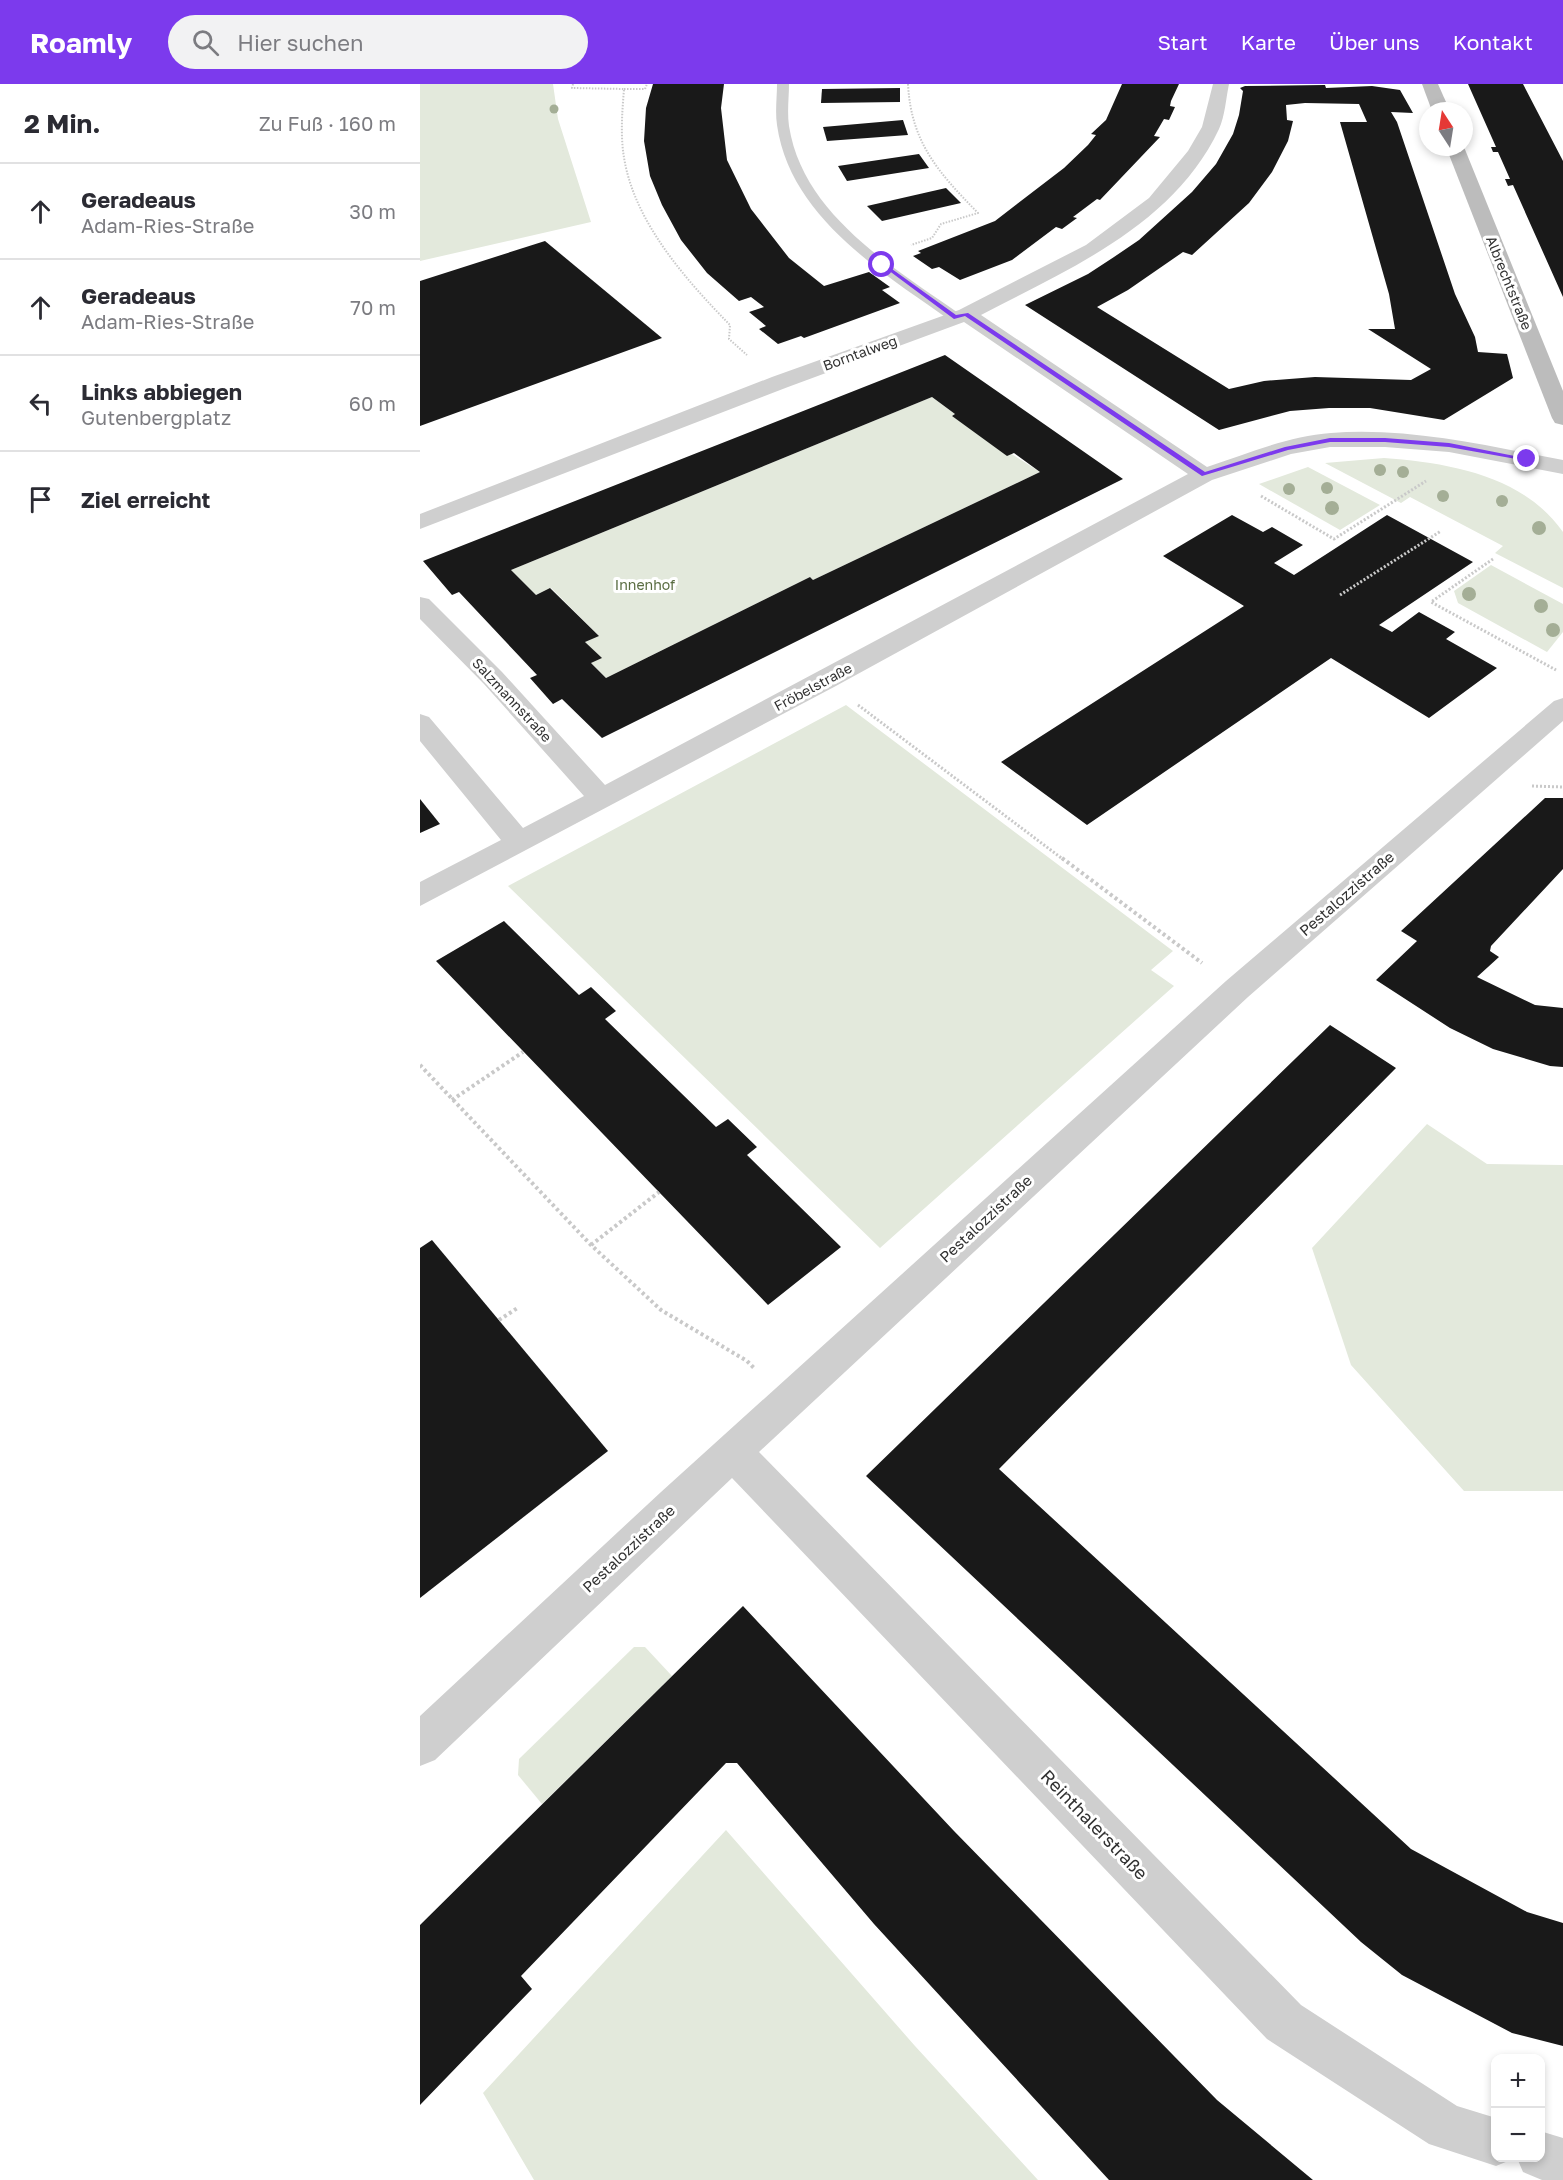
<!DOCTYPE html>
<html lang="de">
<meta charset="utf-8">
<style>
:root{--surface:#fff;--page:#f2f2f3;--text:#2b2b33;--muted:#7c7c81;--line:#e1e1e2;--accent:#7c3aed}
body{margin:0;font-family:"Golos Text",sans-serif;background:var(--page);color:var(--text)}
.controls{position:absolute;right:18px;bottom:18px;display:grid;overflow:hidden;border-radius:12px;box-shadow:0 3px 9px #0003}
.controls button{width:54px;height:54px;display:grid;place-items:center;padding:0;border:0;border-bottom:2px solid var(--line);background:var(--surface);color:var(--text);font:30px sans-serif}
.compass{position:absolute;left:999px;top:18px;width:54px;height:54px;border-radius:50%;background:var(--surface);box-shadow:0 3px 9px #0003;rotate:348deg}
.stop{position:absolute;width:18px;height:18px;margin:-14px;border:4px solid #7c3aed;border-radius:50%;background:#fff}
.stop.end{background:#7c3aed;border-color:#fff;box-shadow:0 2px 6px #0008}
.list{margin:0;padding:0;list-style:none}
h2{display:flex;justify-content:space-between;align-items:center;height:78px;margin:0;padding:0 24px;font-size:26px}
h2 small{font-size:20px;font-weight:400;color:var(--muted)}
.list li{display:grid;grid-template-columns:39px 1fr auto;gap:18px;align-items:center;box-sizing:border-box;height:96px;padding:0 24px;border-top:2px solid var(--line)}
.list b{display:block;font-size:22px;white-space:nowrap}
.list p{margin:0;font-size:20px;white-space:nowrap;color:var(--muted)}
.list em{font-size:20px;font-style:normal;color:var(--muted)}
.icon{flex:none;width:33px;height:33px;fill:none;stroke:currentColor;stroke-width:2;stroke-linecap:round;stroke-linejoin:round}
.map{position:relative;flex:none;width:1143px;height:2096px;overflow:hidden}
header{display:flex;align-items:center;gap:36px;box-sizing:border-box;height:84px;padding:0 30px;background:var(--accent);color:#fff}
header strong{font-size:28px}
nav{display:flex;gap:33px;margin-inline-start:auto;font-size:21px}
.search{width:420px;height:54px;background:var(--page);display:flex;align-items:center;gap:15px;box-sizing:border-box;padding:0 21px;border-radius:33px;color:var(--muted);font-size:22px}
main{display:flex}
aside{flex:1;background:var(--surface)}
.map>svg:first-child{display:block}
</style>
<header>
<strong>Roamly</strong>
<div class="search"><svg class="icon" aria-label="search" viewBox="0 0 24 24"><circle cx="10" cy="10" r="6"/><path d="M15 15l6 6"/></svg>Hier suchen</div>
<nav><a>Start</a><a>Karte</a><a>Über uns</a><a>Kontakt</a></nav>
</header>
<main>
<aside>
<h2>2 Min.<small>Zu Fuß · 160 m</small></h2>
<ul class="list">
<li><svg class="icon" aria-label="ahead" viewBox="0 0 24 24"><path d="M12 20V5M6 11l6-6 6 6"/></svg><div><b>Geradeaus</b><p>Adam-Ries-Straße</p></div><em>30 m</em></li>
<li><svg class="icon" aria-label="ahead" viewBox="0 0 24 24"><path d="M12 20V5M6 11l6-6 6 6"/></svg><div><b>Geradeaus</b><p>Adam-Ries-Straße</p></div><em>70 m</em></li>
<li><svg class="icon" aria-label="left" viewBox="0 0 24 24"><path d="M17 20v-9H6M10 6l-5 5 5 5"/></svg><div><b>Links abbiegen</b><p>Gutenbergplatz</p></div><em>60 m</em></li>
<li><svg class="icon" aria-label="arrive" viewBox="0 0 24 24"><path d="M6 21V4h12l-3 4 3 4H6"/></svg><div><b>Ziel erreicht</b></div></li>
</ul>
</aside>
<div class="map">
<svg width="1143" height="2096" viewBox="0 0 1143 2096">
<rect width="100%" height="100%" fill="#fff"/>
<g fill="#e3e9dc">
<path d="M0,0H133L138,35L171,138L0,177Z"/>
<path d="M512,313L535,330L532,332L620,388L393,496L390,493L186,594L171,579L181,574L165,558L178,551L131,504L116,511L91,486Z"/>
<path d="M964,374C1029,379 1103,391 1143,448V504L1075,469L1083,462L990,413L981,419L905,379Z"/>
<path d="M888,383L960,421L920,446L839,400Z"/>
<path d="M1071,481L1143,520V548L1127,568L1038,519L1034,507Z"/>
<path d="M426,621L753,867L731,886L754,902L460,1164L88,802Z"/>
<path d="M1007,1040L1067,1080L1143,1081V1407H1044L931,1281L892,1164Z"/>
<path d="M214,1563H225L252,1592L122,1720L98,1691L99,1675Z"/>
<path d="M306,1746L495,1962L618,2096H114L63,2009Z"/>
</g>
<g fill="#191919" fill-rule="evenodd">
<path d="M233,0H304L301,24L307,76L331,125L369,174L404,202L449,188L470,203L462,206L480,219L384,254L381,252L358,260L339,245L346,242L329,228L344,223L331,213L319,217L287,189L261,156L242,121L230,92L224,57L226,24Z"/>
<path d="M702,0H759L751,17L750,22L755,23L749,36L744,35L734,52L740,53L680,116L677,115L653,133L657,134L642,145L636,143L592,176L540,196L519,183L512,185L493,172L501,169L498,167L575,137L644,84L668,61L676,51L671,50L686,36Z"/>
<path d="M1048,0H1103L1143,77V213L1093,101L1088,102L1085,95H1090L1078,68H1073L1071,63H1076Z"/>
<path d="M905,1L906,4L952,2L980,6L993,29L971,28L977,38L1035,210L1055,253L1058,268L1087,270L1093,294L1024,336L950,324H909L870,327L799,346L605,221L668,190L694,173L719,156L772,108L796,80L813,50L819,31L823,7L820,4L825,2ZM885,19L939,20L947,38H920L969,210L975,245H948L1011,285L991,296L895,293L844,297L809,305L677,223L708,206L763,168L772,171L829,119L852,88L868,57L873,37L867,36L866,21Z"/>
<path d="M480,4V18L401,19L402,5Z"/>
<path d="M483,36L488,51L407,57L403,43Z"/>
<path d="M499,70L509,84L427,97L418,82Z"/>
<path d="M526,104L541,119L462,137L447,122Z"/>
<path d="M125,157L242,254L0,342V197Z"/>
<path d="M525,271L703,395L182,654L142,615L133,620L110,594L117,591L39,508L32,511L3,477ZM512,313L535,330L532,332L587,372L594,369L620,388L393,496L390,493L186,594L171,579L182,574L165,558L179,552L130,504L116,511L91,486Z"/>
<path d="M812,431L843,448L852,443L883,461L854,479L874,491L967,431L1053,478L959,541L972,548L999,528L1035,548L1026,555L1077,584L1009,634L911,574L667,741L581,678L824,522L743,472Z"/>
<path d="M1125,714H1143V785L1071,862L1070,867L1079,873L1057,893L1115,921L1143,924V983L1130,982L1073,965L1030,944L956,896L997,857L981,847Z"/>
<path d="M0,715L20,740L0,749Z"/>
<path d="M84,837L159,911L171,903L196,927L185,935L296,1043L308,1035L337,1063L327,1071L421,1163L348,1221L16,877Z"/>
<path d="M910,941L976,984L579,1385L991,1765L1107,1828L1143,1839V1962L1092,1949L982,1891L941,1858L446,1392Z"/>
<path d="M12,1156L188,1367L0,1514V1164Z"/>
<path d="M323,1522L534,1747L797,2016L893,2096H689L454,1840L317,1679H306L101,1892L112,1905L0,2021V1841Z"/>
</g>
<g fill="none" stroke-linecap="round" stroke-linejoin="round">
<g stroke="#c9c9c9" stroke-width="2" stroke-dasharray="1.5 1.5" stroke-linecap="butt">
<path d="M153,0L152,4L204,5C202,30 200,55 205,79C217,141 267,197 310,241L309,255L327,271"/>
<path d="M488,0C491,59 519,89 558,129L521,140L512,154L491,161"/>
<path d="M204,5H225L227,0"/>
</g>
<g stroke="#c9c9c9" stroke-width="3" stroke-dasharray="2 2" stroke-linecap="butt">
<path d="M841,412L914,455L1006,397"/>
<path d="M1073,475L1011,518L1136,586"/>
<path d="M920,511L1021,447"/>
<path d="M438,621L644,776"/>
<path d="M1112,702L1143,703"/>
</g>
<g stroke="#c9c9c9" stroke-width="4" stroke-dasharray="3 3" stroke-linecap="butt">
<path d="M642,774L782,879"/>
<path d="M0,981L171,1161L241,1226L327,1277L335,1285"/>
<path d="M32,1016L103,968"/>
<path d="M171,1161L239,1108"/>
<path d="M79,1236L99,1223"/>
</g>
<path fill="#cfcfcf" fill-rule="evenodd" d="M357,0H369C369,13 367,28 369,42C383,131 473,183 541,231V237H531C462,188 370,133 357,41C355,28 357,13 357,0Z"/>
<g fill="#cfcfcf" fill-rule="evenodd">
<path d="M793,0H809C806,14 805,32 799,45C754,141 649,185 561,231L787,383C827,370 868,352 911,349C989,343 1067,362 1143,376V390L1029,368L965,363H910L871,370L792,396L414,603L0,822V798L81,756L0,657V630L9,633L103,744L164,712L64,600L0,535V513L9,515L82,588L185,701L768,390L544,238L368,303L0,445V430L352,293L539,226L666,161L729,114L768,67L782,43Z"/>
<path d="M1143,614V637L828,913L339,1368L881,1921L1037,2022L1076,2034V2074L1093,2075L1076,2082L1009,2060L847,1955L312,1394L15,1676L0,1682V1632L241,1408L806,897L1134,617Z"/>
<path d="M1120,2047L1143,2054V2096H1122L1103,2088L1097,2074H1120Z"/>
</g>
<g fill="#bcbcbc" fill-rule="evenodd">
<path d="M1002,0H1018L1030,27H1012Z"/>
<path d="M1026,63H1044L1143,307V341L1135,339L1132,334Z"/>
</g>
</g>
<g fill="#a4ae96">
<circle cx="134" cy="25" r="4.5"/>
<circle cx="960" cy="386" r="6"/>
<circle cx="983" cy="388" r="6"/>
<circle cx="907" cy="404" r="6"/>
<circle cx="869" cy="405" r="6"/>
<circle cx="1023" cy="412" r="6"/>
<circle cx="1082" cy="417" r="6"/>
<circle cx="912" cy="424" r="7"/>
<circle cx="1119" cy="444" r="7"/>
<circle cx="1049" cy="510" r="7"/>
<circle cx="1121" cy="522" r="7"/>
<circle cx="1133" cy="546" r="7"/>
</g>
<path fill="#7c3aed" d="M460,180H465L536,231L548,229L785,388L865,363L910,354H965L1029,359L1110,375L1107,377L1029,363L965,358H910L868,366L782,392L545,232L534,235Z"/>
<g text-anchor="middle" stroke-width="6" stroke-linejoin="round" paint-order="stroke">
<g font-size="14" fill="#323232" stroke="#fff">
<text transform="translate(1089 199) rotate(68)" y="5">Albrechtstraße</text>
<text transform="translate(440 269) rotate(-20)" y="5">Borntalweg</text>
<text transform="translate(393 603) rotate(-28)" y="5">Fröbelstraße</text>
<text transform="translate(92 616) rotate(47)" y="5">Salzmannstraße</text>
</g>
<g font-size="14" fill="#596c41" stroke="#fff">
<text x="225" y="506">Innenhof</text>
</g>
<g font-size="15" fill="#323232" stroke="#fff">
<text transform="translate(927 810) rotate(-41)" y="5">Pestalozzistraße</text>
<text transform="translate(566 1135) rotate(-43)" y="5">Pestalozzistraße</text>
<text transform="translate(209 1465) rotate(-43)" y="5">Pestalozzistraße</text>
</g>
<g font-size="18" fill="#323232" stroke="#fff">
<text transform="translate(674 1741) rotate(46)" y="6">Reinthalerstraße</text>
</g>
</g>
</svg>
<div class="controls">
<button>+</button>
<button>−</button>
</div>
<svg class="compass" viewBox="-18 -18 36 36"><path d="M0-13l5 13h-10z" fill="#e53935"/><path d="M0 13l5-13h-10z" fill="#7c7c81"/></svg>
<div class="stop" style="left:462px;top:181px"></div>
<div class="stop end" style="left:1107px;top:375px"></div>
</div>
</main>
